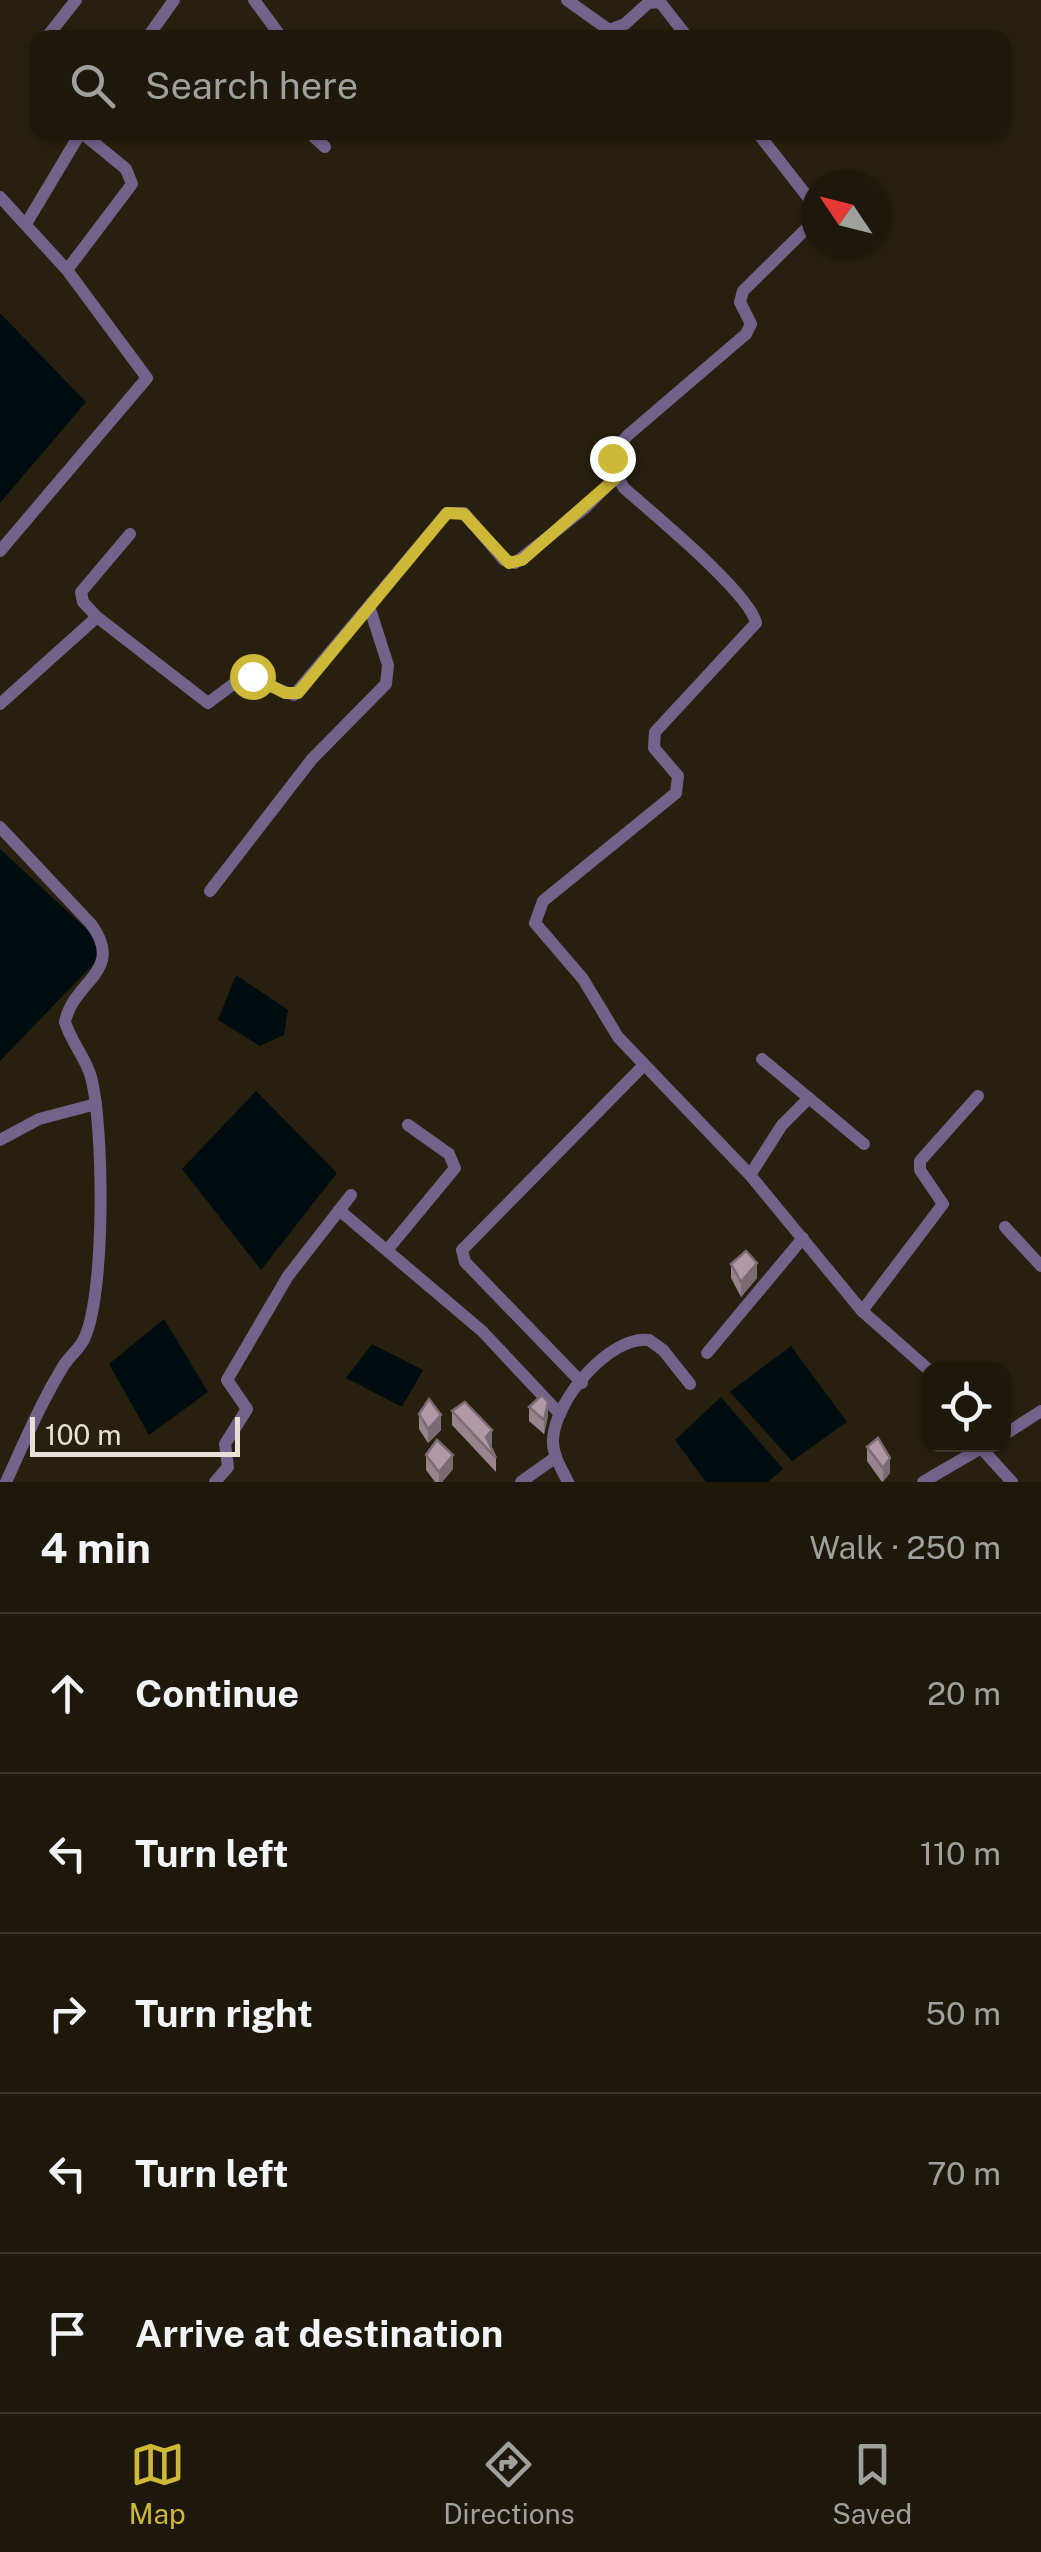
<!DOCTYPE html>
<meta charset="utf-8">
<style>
:root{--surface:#1d180a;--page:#2a2518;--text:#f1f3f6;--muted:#a0a09c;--line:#3b372b;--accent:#ceb837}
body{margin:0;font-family:"Public Sans",sans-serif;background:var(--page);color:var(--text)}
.controls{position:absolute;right:30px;bottom:30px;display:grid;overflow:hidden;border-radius:20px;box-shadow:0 2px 8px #0004}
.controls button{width:90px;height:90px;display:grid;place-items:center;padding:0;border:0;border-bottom:2px solid var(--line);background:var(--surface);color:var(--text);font:50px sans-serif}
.compass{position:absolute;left:801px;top:170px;width:90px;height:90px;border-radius:50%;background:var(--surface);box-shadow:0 2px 8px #0004;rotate:305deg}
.scale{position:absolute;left:30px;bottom:25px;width:210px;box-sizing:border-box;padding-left:10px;border:5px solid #e6e1d6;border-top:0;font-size:28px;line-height:35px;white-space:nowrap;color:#e6e1d6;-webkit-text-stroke:8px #27200e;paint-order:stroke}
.stop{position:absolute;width:30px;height:30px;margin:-22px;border:8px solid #ceb837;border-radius:50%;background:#fff}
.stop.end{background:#ceb837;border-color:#fff;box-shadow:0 2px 10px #0008}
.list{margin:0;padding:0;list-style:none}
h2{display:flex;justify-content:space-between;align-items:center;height:130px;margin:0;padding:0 40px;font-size:42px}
h2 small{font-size:32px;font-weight:400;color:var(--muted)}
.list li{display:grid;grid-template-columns:65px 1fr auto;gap:30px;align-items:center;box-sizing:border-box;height:160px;padding:0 40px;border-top:2px solid var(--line)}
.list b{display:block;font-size:38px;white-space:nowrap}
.list em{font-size:32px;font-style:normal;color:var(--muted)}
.icon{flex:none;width:55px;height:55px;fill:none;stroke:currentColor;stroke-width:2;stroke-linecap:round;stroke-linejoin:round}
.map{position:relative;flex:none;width:1041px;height:1482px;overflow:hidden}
.search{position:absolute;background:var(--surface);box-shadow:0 2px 8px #0004;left:30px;right:30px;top:30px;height:110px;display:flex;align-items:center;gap:25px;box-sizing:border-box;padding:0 35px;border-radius:20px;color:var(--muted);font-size:38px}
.sheet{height:930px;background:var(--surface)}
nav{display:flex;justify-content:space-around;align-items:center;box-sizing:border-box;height:140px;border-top:2px solid var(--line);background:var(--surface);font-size:28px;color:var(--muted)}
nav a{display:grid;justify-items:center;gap:5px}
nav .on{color:var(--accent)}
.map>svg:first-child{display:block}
</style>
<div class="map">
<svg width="1041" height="1482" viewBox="0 0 1041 1482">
<rect width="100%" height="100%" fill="#27200e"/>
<g fill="#000d10">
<path d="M0,313L86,402L0,503Z"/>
<path d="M0,849L108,949L0,1061Z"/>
<path d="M236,975L288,1010L284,1035L260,1046L218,1020Z"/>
<path d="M256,1091L337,1173L261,1270L182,1169Z"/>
<path d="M164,1319L208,1392L149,1435L109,1364Z"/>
<path d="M372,1344L423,1370L402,1407L346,1378Z"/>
<path d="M791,1346L847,1422L792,1461L730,1392Z"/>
<path d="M721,1397L783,1469L768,1482H706L675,1440Z"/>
</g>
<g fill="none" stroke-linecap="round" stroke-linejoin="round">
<g stroke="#72638b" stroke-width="12">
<path d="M254,0L282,38"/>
<path d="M567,0L609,30L625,24L648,3L660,2L688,38"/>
<path d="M46,38L76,0"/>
<path d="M147,38L174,0"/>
<path d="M309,132L325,147"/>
<path d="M757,132L814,205V221L743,291L740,302L751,324L746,334L628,435L616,448L612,467L624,488C651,512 750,593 756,623L655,732L654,748L678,776L676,793L543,901L535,923L583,979L618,1037L750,1175L862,1311L929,1370"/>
<path d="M0,197L67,270L147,378L0,551"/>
<path d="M26,224L81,132"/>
<path d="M67,270L132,184L126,169L81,132"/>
<path d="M130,534L81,592L83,602L97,617L208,703L244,676L294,695L447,513H464L504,560L515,563L585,508L616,477"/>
<path d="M0,704L97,617"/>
<path d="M0,827L91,924C126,971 73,981 65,1022C71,1042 86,1058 91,1077C104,1126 106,1299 83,1341C78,1350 69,1357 64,1365C41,1402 24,1443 6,1482"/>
<path d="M210,891L312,759L386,684L388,665L369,606"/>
<path d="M762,1059L864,1144"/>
<path d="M0,1140L39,1119L96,1104"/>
<path d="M750,1175L782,1125L809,1098"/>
<path d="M339,1210L482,1331L560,1414"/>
<path d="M1005,1227L1041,1266"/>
<path d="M388,1249L455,1168L449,1154L408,1125"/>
<path d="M862,1311L943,1204L920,1170V1161L978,1096"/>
<path d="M707,1353L803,1238"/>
<path d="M582,1383L465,1262L462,1250L644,1065"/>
<path d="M1004,1435L1041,1411"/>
<path d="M982,1449L1012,1482"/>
<path d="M215,1482L228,1467L225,1444L247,1409L227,1380L288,1276L351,1195"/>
<path d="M521,1482L556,1457"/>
<path d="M568,1482C561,1468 552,1454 553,1439C555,1400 610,1335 649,1340L663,1350L690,1384"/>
<path d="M923,1482L988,1444"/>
</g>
</g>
<g fill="#97848d">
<path d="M731,1264L757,1278L741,1297L731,1278Z"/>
<path d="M529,1407L548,1416L544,1434L529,1421Z"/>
<path d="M452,1411L492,1445L490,1446L496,1458V1472L452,1425Z"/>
<path d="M419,1414L441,1430L428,1443L419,1429Z"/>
<path d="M867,1447L890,1473L882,1482L867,1461Z"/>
<path d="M426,1455L453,1469L442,1482H435L426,1470Z"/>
</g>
<g fill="#7b6b73">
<path d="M757,1263V1278L741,1297V1282Z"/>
<path d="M548,1402V1416L544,1434V1420Z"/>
<path d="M441,1415V1430L428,1443V1429Z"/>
<path d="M492,1430V1445L488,1449L486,1437Z"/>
<path d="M453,1455V1469L442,1482H439V1472Z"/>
<path d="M890,1458V1473L883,1482V1468Z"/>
</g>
<g fill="#b099a4" stroke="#7b6b73" stroke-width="2.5">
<path d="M746,1251L757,1263L741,1282L731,1264Z"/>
<path d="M542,1395L548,1402L544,1420L529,1407Z"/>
<path d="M429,1399L441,1415L428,1429L419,1414Z"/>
<path d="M465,1402L492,1430L486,1437L496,1458L452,1411Z"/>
<path d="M878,1438L890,1458L883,1468L867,1447Z"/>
<path d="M437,1440L453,1455L439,1472L426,1455Z"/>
</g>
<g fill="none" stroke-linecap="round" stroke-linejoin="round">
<path stroke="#ceb837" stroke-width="12" d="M252,676L285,693H298L447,513L464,514L509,563L522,560L616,478L612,458"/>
</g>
</svg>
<div class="controls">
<button><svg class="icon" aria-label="locate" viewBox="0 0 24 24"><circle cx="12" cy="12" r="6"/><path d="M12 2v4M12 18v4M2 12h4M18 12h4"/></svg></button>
</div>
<svg class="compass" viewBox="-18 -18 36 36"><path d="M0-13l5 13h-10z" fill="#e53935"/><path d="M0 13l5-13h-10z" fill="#a0a09c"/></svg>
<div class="scale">100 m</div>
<div class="stop" style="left:252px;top:676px"></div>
<div class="stop end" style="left:612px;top:458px"></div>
<div class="search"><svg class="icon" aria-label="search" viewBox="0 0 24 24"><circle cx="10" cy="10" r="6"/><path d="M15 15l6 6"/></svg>Search here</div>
</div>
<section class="sheet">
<h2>4 min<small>Walk · 250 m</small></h2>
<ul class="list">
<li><svg class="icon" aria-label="ahead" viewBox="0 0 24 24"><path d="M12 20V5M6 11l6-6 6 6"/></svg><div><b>Continue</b></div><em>20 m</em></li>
<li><svg class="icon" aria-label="left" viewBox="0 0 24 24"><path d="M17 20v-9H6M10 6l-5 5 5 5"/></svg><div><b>Turn left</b></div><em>110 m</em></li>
<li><svg class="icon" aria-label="right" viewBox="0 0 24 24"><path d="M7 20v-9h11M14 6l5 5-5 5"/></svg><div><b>Turn right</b></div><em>50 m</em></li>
<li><svg class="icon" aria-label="left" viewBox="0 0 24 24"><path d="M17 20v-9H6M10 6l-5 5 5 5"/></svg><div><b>Turn left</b></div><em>70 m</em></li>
<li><svg class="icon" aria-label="arrive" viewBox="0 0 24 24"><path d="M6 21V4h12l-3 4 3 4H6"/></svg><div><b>Arrive at destination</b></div></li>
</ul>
</section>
<nav>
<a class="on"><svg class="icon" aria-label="map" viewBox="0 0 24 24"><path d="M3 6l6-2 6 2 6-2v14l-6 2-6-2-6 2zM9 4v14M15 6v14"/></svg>Map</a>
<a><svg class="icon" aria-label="directions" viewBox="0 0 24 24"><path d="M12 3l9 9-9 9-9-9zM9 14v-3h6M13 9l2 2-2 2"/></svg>Directions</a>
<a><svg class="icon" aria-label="saved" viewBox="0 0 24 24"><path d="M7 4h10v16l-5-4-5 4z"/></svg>Saved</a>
</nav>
